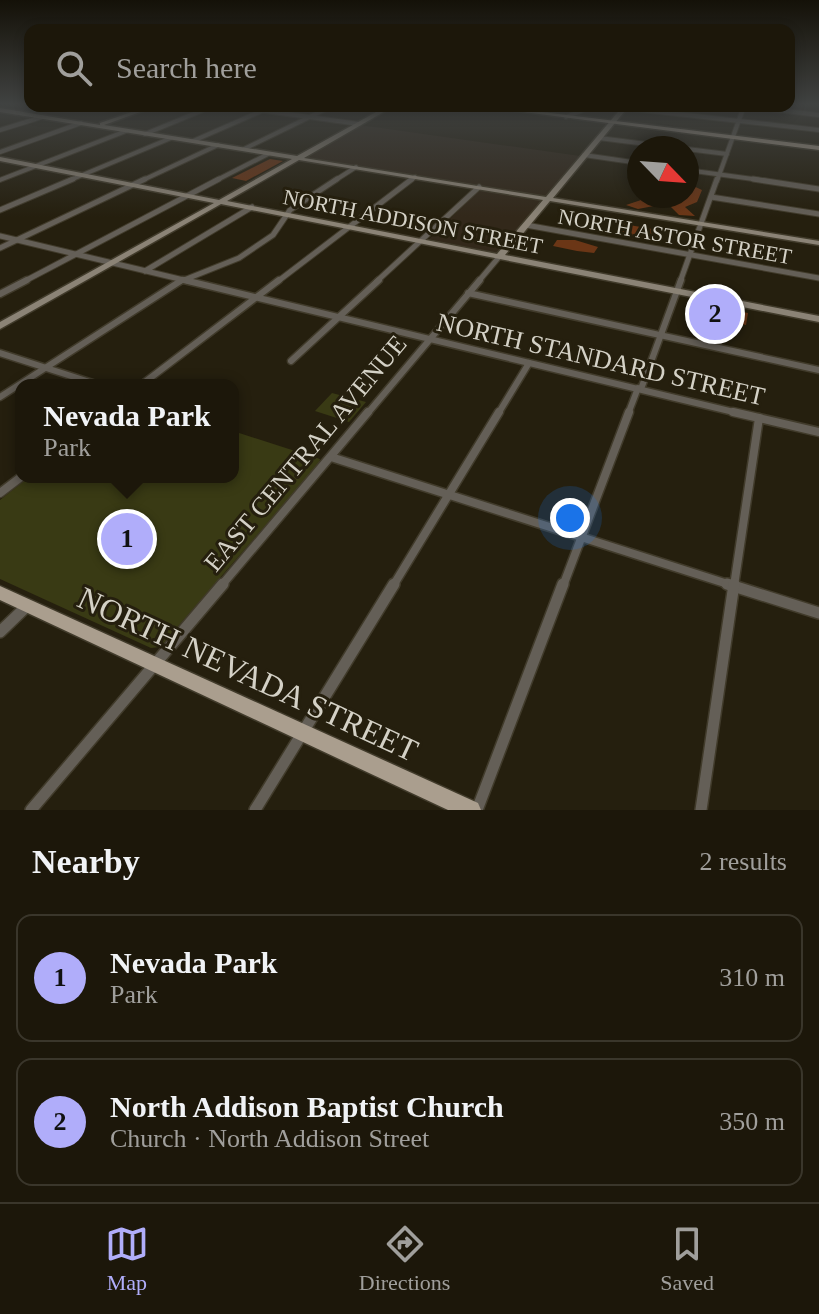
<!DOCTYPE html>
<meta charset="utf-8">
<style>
:root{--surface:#1c170a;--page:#292418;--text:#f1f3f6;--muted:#a09f9c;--line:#3a362b;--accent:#b0adfa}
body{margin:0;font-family:"Times New Roman",serif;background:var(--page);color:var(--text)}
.compass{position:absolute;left:627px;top:136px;width:72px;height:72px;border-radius:50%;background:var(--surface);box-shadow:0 4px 12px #0003;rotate:115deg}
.you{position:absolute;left:570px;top:518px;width:28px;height:28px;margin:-20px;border:6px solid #fff;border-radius:50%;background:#1a73e8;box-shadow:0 0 0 12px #1a73e833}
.badge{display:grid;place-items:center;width:52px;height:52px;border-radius:50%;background:var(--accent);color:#111;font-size:26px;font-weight:700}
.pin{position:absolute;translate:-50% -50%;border:4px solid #fff;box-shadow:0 2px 8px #0006}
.popup{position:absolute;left:15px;top:379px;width:224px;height:104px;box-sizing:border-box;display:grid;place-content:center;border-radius:16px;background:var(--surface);filter:drop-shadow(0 2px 6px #0005);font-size:26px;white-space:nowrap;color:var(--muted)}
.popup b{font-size:30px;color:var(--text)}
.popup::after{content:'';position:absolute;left:50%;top:100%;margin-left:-16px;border:16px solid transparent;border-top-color:var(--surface)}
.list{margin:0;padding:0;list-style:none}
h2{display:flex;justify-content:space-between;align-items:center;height:104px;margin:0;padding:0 32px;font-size:34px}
h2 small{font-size:26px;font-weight:400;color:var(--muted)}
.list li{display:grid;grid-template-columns:52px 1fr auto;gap:24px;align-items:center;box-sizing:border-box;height:128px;margin:0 16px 16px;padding:0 16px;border:2px solid var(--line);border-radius:16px}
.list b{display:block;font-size:30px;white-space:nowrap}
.list p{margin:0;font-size:26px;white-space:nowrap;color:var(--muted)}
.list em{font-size:26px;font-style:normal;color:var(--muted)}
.icon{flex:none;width:44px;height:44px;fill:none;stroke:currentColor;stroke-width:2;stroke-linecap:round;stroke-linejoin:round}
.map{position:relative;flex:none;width:819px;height:810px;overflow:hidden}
.search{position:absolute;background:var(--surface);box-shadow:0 4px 12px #0003;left:24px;right:24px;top:24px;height:88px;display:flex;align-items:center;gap:20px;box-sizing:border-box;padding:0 28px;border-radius:16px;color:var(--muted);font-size:30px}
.sheet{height:392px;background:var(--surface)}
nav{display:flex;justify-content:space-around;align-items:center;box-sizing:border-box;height:112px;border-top:2px solid var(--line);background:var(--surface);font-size:22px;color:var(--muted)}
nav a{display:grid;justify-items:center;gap:4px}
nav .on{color:var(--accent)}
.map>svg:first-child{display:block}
</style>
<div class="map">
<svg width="819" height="810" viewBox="0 0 819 810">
<rect width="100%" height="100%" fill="#251f0e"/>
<path fill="#32281a" d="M360,125L580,156L497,253L429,239L483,187L304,157Z"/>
<g fill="#393a14">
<path d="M332,393L366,402L349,422L315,411Z"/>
<path d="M233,431L320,459L319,464L160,647L151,648L0,579V500L29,477H233Z"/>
</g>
<g fill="#6b3616">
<path d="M270,159L283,161L246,181L232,178Z"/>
<path d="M687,183L702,190L697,202L685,207L695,216L679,215L671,207L659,205L638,209L626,205L641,200L638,196H687Z"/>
<path d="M621,223L635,226L664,231L660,240L635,239L619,235Z"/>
<path d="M557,240H575L598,247L594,253L577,251L553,246Z"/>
<path d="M704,304L748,313L746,325L701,315Z"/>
</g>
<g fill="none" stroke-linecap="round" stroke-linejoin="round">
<g stroke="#413b2b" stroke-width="6">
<g id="street-far4">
<path d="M230,106L359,124"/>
<path d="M742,106L819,115"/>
<path d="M624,108L819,130"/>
<path d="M566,117L593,106"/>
<path d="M0,130L42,117"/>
<path d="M145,134L213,106"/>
<path d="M599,138L678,148"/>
<path d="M193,141L273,106"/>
<path d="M244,149L332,106"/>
<path d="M687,149L727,154"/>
<path d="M0,152L81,123"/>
<path d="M584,155L639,163"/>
<path d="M687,170L767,181"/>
<path d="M0,180L126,131"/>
<path d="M68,181L171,138"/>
<path d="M141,181L218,145"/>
<path d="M215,181L268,154"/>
<path d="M334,181L356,167"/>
<path d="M409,181L415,177"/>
<path d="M717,181L744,106"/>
</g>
</g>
<g stroke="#413b2b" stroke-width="7">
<g id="street-far3">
<path d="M753,179L819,189"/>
<path d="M711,197L819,214"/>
<path d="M0,210L73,179"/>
<path d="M526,225L819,278"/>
<path d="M0,236L192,282"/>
<path d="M0,248L145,179"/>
<path d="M145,271L252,207"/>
<path d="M184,280L239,258L273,235L290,210L337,179"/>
<path d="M23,282L219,179"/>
<path d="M179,282L182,280"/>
<path d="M277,282L412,179"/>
<path d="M376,282L479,187"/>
<path d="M478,282L499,257"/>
<path d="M680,282L717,179"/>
</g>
</g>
<g stroke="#413b2b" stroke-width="9">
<g id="street-far2">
<path d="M184,280L742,414"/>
<path d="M468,293L819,370"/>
<path d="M0,294L27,280"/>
<path d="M0,353L99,385"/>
<path d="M291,361L379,280"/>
<path d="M141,385L279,280"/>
<path d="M641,389L681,280"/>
<path d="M0,397L182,280"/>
<path d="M367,414L480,280"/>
<path d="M498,414L529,363"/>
<path d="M628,414L638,388"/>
</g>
</g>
<g stroke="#413b2b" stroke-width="11">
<g id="street-far1">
<path d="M733,412L819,432"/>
<path d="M331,457L734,586"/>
<path d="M0,493L21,477"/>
<path d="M221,586L368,412"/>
<path d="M393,586L499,412"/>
<path d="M563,586L629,412"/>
<path d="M734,586L759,418"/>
</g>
</g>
<g stroke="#413b2b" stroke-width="14">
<g id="street">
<path d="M727,584L819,613"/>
<path d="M0,632L27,606"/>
<path d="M31,810L223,584"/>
<path d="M255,810L394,584"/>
<path d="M477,810L563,584"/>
<path d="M701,810L734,584"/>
</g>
</g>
<g stroke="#413b2b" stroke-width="3">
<path id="secondary" d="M149,106H157L104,125L297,156L387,106H394L304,158L546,197L623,106H629L553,198L819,241V245L550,201L505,255L819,316V322L221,204L0,329V322L214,203L0,161V157L219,200L292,159L0,112V108L100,125V123ZM299,160L543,200L497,254L227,201Z"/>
</g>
<g stroke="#413b2b" stroke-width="3">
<g id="primary">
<path d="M477,106H493L819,146V150Z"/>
<path d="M0,586L478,803L481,810H448L0,600Z"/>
</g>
</g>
<use href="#street-far4" stroke="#645f57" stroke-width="4"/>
<use href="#street-far3" stroke="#645f57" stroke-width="5"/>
<use href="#street-far2" stroke="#645f57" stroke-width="6"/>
<use href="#street-far1" stroke="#645f57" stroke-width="8"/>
<use href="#street" stroke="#645f57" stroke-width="11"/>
<use href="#secondary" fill="#8b8376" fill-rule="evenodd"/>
<use href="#primary" fill="#aa9e8e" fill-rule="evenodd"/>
</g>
<linearGradient id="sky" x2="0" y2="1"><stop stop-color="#141108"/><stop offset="0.48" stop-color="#404241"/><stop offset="1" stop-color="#404241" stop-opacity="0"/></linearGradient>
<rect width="819" height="217" fill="url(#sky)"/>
<g text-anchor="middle" stroke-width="6" stroke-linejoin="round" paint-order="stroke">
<g font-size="22" fill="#d4d1c6" stroke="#251f0e">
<text transform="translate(413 221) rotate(11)" y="8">NORTH ADDISON STREET</text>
<text transform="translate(675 236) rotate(10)" y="8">NORTH ASTOR STREET</text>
</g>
<g font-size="26" fill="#d4d1c6" stroke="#251f0e">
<text transform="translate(601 359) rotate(13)" y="9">NORTH STANDARD STREET</text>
<text transform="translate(305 453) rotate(-50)" y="9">EAST CENTRAL AVENUE</text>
</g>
<g font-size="32" fill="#d4d1c6" stroke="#251f0e">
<text transform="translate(248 674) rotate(25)" y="11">NORTH NEVADA STREET</text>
</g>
</g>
</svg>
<svg class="compass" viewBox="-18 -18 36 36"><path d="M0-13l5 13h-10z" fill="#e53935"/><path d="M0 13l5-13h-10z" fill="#a09f9c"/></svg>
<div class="you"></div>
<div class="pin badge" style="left:127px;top:539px">1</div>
<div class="popup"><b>Nevada Park</b>Park</div>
<div class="pin badge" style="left:715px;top:314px">2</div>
<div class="search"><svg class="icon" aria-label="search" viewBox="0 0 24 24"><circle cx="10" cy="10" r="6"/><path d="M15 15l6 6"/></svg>Search here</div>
</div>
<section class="sheet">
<h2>Nearby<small>2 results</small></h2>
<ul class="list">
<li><span class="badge">1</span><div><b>Nevada Park</b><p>Park</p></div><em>310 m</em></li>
<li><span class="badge">2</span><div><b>North Addison Baptist Church</b><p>Church · North Addison Street</p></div><em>350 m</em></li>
</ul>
</section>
<nav>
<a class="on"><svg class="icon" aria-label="map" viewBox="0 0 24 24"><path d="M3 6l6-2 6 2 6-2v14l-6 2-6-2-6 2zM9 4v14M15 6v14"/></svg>Map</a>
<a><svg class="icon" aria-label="directions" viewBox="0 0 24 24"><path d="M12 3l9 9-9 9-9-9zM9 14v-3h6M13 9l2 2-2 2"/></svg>Directions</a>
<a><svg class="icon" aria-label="saved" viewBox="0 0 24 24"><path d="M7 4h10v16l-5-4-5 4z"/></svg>Saved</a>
</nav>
